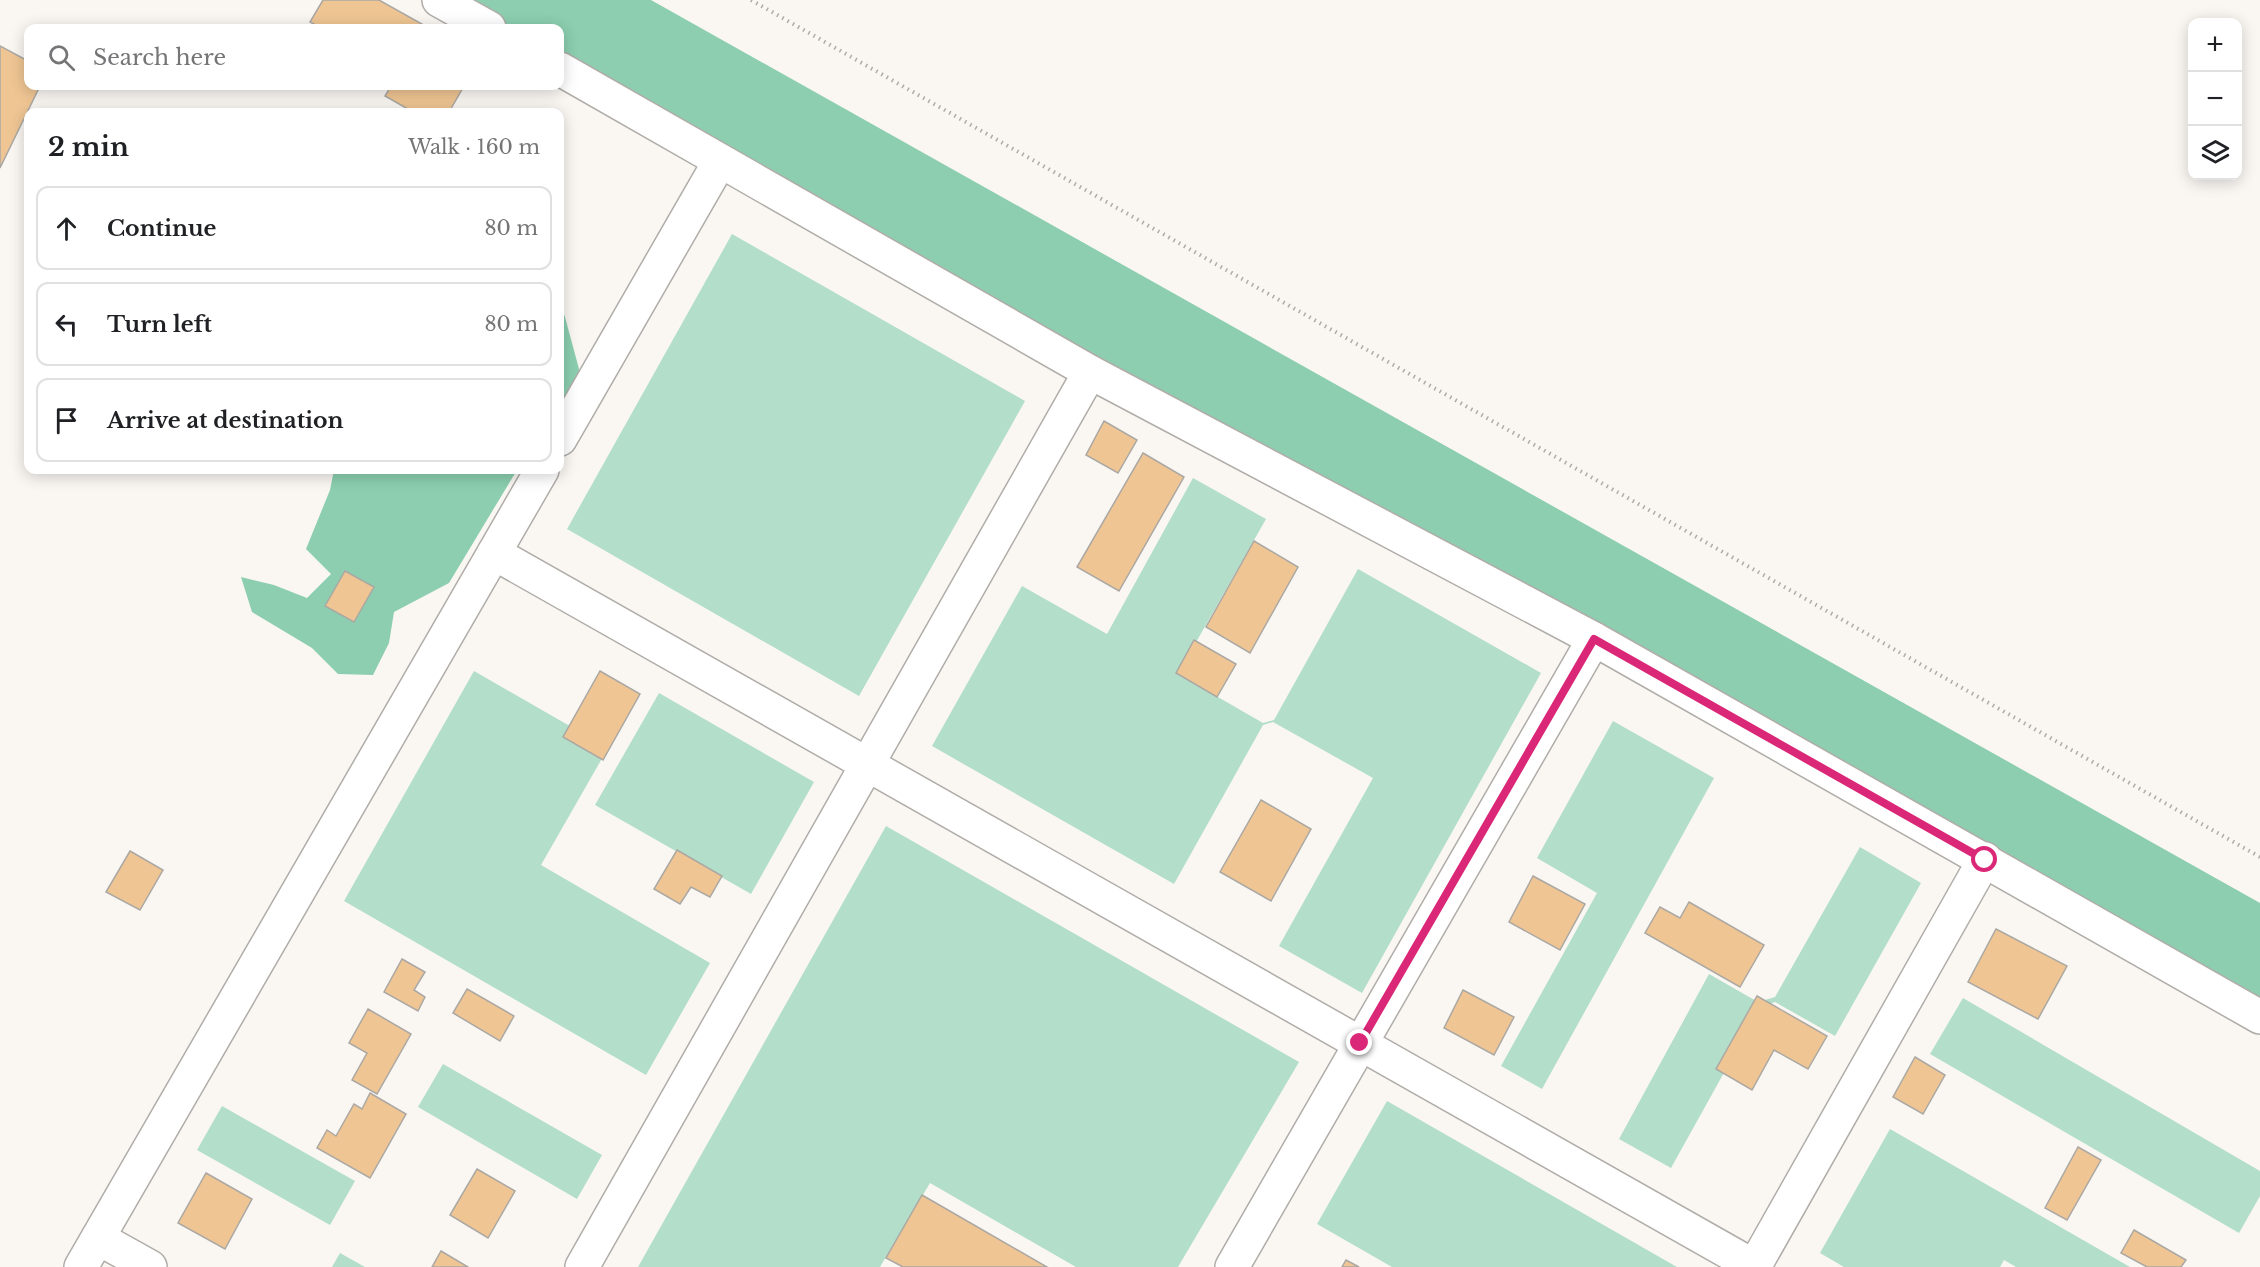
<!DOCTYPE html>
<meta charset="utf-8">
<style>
:root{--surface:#fff;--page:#f6f6f6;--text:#202124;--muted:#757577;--line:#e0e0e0}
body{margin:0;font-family:"Libre Baskerville",serif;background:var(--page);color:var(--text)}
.controls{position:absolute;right:18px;top:18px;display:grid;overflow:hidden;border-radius:12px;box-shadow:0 3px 15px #0003}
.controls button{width:54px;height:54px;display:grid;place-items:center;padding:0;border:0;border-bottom:2px solid var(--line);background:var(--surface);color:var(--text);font:30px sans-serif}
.stop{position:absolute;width:18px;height:18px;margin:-14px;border:4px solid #db2777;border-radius:50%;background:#fff}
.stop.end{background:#db2777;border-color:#fff;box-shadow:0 2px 6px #0008}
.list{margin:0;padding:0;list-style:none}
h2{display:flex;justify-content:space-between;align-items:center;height:78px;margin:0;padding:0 24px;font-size:26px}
h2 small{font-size:20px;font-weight:400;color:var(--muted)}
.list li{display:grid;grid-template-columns:39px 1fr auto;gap:18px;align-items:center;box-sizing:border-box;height:84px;margin:0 12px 12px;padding:0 12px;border:2px solid var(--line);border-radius:12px}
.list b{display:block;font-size:22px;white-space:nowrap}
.list em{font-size:20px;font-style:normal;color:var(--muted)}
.icon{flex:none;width:33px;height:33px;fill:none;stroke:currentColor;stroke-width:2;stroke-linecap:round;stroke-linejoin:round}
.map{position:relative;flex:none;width:2260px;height:1267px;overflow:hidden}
.search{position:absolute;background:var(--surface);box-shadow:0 3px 15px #0003;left:24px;top:24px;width:540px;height:66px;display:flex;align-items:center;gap:15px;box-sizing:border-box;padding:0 21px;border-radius:12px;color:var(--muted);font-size:22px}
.panel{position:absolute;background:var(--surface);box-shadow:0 3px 15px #0003;left:24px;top:108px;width:540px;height:366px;border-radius:12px}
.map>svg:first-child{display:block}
</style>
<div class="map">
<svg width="2260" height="1267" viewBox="0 0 2260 1267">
<rect width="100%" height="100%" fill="#faf7f3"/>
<g fill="#b3dec9">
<path d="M732,234L1025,401L859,696L567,529Z"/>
<path d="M1193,478L1266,519L1178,674L1263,723L1274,720L1358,569L1541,673L1362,993L1279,946L1373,778L1273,722L1263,725L1174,884L932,746L1022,586L1107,634Z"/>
<path d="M474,671L608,748L541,865L710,963L646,1075L344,901Z"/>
<path d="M659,693L814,782L751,894L595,805Z"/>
<path d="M1613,721L1714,778L1542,1089L1501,1066L1597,893L1537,858Z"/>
<path d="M886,826L1299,1062L1178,1267H1076L930,1183L880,1267H638Z"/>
<path d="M1860,847L1921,883L1835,1036L1775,1002L1760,1008L1671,1168L1619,1139L1709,974L1758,1002L1775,997Z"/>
<path d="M1963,998L2260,1171V1196L2239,1233L1930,1054Z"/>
<path d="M443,1064L602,1155L577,1199L418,1107Z"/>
<path d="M1387,1101L1677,1267H1392L1317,1224Z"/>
<path d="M222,1106L355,1181L330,1225L197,1150Z"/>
<path d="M1890,1129L2130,1267H2016L2004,1260L2000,1267H1844L1820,1253Z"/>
<path d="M340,1253L365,1267H332Z"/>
</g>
<g fill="#8cceaf">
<path d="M441,0H651L2260,903V1035L560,67V28H491Z"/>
<path d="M560,305L565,317L582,380L560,429Z"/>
<path d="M334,470H517L449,583L394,612L389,643L373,675L338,674L312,648L252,612L241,577L274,585L307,598L331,574L306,549L330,490Z"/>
</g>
<g fill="#efc593" stroke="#aba8a4" stroke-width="1.5">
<path d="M323,0H379L429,28H321L310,22Z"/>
<path d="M0,46L28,61V86H40L0,168Z"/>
<path d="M391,86H464L449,112H413L385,96Z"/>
<path d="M1104,421L1137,440L1118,473L1086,455Z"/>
<path d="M1143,453L1184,477L1119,591L1077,567Z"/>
<path d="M1254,541L1298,567L1250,653L1206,627Z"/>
<path d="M345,571L374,587L354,622L325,606Z"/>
<path d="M1194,640L1236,664L1217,697L1176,673Z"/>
<path d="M600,671L640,694L603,760L563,737Z"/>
<path d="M1261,800L1311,829L1271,901L1220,872Z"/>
<path d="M677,850L722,876L710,897L691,887L680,904L654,889Z"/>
<path d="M130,851L163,870L140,910L106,892Z"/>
<path d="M1533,876L1585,904L1560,950L1509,922Z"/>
<path d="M1689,902L1764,945L1740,987L1645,933L1660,907L1680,918Z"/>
<path d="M1996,929L2067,966L2038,1019L1968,982Z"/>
<path d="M402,959L425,972L414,990L425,997L418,1011L384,992Z"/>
<path d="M467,989L514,1016L500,1041L453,1013Z"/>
<path d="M1463,990L1514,1017L1494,1055L1444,1028Z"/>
<path d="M1757,996L1827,1036L1808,1069L1774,1050L1752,1090L1716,1069Z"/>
<path d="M368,1009L411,1034L377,1094L352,1080L367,1053L349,1043Z"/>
<path d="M1915,1057L1945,1075L1923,1114L1893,1097Z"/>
<path d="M370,1093L406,1114L370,1178L317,1148L327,1130L336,1136L354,1104L362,1109Z"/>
<path d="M2078,1147L2101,1160L2067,1220L2045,1208Z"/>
<path d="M477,1169L515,1191L488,1238L450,1215Z"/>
<path d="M206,1173L252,1199L225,1249L178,1223Z"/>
<path d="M922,1195L1047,1267H903L886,1258Z"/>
<path d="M2134,1230L2186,1260L2181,1267H2147L2121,1253Z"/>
<path d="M441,1251L468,1267H432Z"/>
<path d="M1346,1260L1359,1267H1342Z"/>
</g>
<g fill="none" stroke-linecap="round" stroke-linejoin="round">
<g stroke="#b0ada9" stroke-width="36">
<g id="minor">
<path d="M439,0L489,28"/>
<path d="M560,69L1090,372L1594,639L2260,1017"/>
<path d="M560,439L720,161"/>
<path d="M494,553L1755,1267"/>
<path d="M98,1238L150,1267"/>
<path d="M81,1267L542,470"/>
<path d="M582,1267L1090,372"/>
<path d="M1232,1267L1594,639"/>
<path d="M1754,1267L1985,859"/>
</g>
</g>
<path stroke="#aeaba9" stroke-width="4" stroke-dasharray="1.5 4.5" stroke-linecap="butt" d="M751,0L2260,857"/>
<use href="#minor" stroke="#fff" stroke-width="33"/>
</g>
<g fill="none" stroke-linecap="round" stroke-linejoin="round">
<path stroke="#db2777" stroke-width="8" d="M1360,1043L1594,639L1985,860"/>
</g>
</svg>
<div class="controls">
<button>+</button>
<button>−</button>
<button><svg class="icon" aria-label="layers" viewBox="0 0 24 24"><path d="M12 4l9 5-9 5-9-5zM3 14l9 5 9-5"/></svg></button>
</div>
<div class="stop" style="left:1985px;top:860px"></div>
<div class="stop end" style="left:1360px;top:1043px"></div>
<div class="search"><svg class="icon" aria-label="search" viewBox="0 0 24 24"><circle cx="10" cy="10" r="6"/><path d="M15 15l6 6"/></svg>Search here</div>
<section class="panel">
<h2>2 min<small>Walk · 160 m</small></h2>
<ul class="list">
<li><svg class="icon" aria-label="ahead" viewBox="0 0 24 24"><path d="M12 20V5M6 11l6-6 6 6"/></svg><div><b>Continue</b></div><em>80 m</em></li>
<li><svg class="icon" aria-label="left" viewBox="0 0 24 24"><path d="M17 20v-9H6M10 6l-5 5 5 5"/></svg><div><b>Turn left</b></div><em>80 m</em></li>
<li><svg class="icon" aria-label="arrive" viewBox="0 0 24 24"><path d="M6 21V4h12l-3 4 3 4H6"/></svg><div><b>Arrive at destination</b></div></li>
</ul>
</section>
</div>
